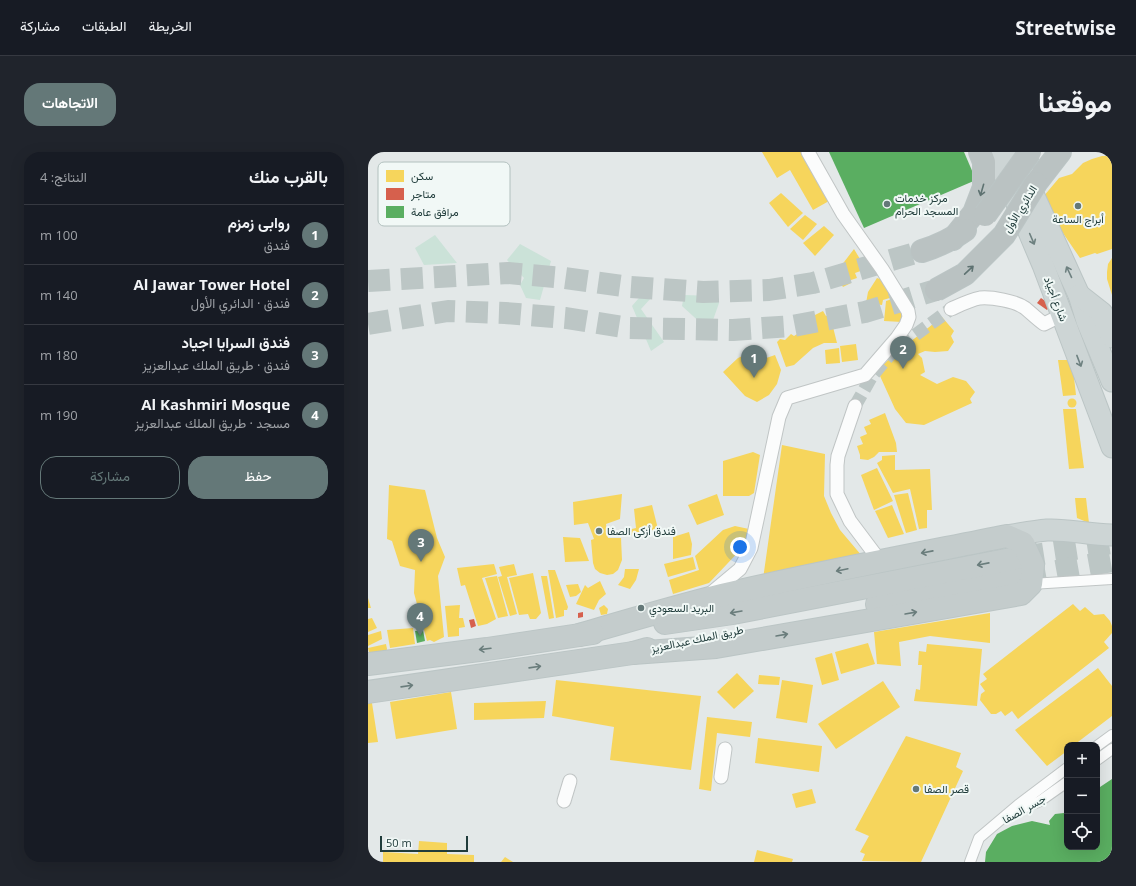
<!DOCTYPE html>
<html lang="ar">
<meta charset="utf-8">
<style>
:root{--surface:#171b24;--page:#20242c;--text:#f1f3f6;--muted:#9ea1a6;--line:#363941;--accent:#647878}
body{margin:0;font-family:"Open Sans",Vazirmatn,sans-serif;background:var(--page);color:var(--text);direction:rtl}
.controls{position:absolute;right:12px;bottom:12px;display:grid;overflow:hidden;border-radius:8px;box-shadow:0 4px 16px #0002}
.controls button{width:36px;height:36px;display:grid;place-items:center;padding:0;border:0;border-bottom:1px solid var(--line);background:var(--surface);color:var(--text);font:20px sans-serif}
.scale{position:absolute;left:12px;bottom:10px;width:88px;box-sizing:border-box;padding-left:4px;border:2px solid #203c3b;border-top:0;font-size:11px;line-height:14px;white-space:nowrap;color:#203c3b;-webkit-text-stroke:3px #f1f8f6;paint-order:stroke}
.you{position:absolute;left:372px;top:395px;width:14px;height:14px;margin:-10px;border:3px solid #fff;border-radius:50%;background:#1a73e8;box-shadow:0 0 0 6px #1a73e833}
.badge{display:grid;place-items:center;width:26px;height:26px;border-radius:50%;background:var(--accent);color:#fff;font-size:13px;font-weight:700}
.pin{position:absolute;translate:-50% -33px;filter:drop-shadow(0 1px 2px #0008)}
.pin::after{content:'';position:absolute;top:21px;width:14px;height:12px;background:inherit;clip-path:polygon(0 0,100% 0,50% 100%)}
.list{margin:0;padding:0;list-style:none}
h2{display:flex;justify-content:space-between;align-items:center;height:52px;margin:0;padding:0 16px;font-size:17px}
h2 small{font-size:13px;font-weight:400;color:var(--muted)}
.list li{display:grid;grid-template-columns:26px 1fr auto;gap:12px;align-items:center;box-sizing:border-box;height:60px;padding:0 16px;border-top:1px solid var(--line)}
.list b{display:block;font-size:15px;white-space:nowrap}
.list p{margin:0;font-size:13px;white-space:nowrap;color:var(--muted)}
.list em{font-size:13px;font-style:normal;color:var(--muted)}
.actions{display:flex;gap:8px;padding:12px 16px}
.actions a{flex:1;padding:9px 0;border:1px solid var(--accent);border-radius:16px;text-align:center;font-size:14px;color:var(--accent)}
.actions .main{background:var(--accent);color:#fff}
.icon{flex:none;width:22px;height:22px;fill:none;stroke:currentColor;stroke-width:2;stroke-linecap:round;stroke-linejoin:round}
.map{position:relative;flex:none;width:744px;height:710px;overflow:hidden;direction:ltr;border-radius:16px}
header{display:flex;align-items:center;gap:24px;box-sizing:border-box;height:56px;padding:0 20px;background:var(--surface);border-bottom:1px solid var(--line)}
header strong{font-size:19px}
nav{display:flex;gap:22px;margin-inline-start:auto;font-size:14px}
.intro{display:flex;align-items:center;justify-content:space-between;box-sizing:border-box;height:96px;padding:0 24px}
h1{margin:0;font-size:28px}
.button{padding:10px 18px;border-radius:16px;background:var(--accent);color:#fff;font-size:14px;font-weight:700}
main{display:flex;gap:24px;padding:0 24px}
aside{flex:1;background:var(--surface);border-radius:16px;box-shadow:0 4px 16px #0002}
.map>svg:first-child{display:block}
</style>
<header>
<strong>Streetwise</strong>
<nav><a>الخريطة</a><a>الطبقات</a><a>مشاركة</a></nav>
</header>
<div class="intro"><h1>موقعنا</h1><a class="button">الاتجاهات</a></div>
<main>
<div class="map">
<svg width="744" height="710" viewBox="0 0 744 710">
<rect width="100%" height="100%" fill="#e3e8e8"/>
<g fill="#cbe2d8">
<path d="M67,83L89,111L56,113L47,96Z"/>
<path d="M152,92L183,109L172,148L158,146L152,133L156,126L139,108Z"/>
<path d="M277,139L283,146L273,157L296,190L283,199L264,154Z"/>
<path d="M316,143L348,144L351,151L344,171L336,174L314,154Z"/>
</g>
<g fill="#f6d55c">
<path d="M394,0H433L461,49L445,58L422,18L409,26Z"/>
<path d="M734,4H744V97L729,102L727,101L712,106L688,71L675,45L691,26L704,22L715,11L724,7Z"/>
<path d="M413,41L435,61L420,75L401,51Z"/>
<path d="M437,63L449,72L435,88L422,77Z"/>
<path d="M456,74L466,83L447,104L435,91Z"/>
<path d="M486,97L498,117L487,121L489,126L483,128V131L475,135L466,122L474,117L473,114Z"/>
<path d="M744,106V143L739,127V120L740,112Z"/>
<path d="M509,126L517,129L525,145L515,148L514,153L498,151L500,140Z"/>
<path d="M524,147L528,151V157H534V170L516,169L518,149Z"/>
<path d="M455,159L458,164L462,163L469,191H456L445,196L426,213L418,215L409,190L412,187L417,188L423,182L426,184L437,177L432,167L437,165L439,167Z"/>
<path d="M574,165L586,179L583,184L586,190L580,199L567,200L557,199L550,202L554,206L557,220L552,223L569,232L585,225L598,229L607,240L602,247L604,251L556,273L538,271L527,257L512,224L515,213L524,204Z"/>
<path d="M488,192L490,208L474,210L472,194Z"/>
<path d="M471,196L472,211L458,212L457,198Z"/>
<path d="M383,200L390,209L407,203L413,218L409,232L401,243L389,250L377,244L355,220L370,206Z"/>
<path d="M690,208H704L708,243L695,244Z"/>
<circle cx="704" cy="251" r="4.5"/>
<path d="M695,257H708L716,316L701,317Z"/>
<path d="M517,261L528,291L529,300H511L506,305L500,308L492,307V303L489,294L495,292L492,285L499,282L496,275L503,272L501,268Z"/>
<path d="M414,293L457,302L456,344L463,361L472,378L494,404L395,427Z"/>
<path d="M385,300L392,303L386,341L381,344H355V309Z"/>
<path d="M527,303V318L562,317L564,358H559V376L551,377L542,337L525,341L509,311L514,308V304Z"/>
<path d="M509,316L525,349L506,358L493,323Z"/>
<path d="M21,333L57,338L69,386L77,405L70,424L76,485L66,490L62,488L59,489L46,441L47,418L32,414L24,389L19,387Z"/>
<path d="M540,341L549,378L538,381L526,343Z"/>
<path d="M254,342L252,367L238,372L240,386H253L254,408L250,418L245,422L239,423L232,421L227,417L225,411L223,388L226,387L220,371L206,373L205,350Z"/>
<path d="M349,342L356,363L329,373L320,353Z"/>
<path d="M707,346H718L721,371L709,366Z"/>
<path d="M284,353L290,377L261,384L260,378L268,376L266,357Z"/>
<path d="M524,353L536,382L520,386L507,359Z"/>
<path d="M367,374L381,377L377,393L341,431L305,442L301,428L331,418L327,404L355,378Z"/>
<path d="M321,380L324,392L323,403L305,407V385Z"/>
<path d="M195,385L212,386L221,409L197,410Z"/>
<path d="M325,405L328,417L300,425L296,412Z"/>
<path d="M126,412L129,422L114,426L128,467L119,472L110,474L97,433L93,434L89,416Z"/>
<path d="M146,412L149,423L139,425L149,462L142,464L130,425L134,424L131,415Z"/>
<path d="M257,417H271L268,428L262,437L250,433L256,425Z"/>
<path d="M180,418H187L200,455L199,458H196V464L188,466Z"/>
<path d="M165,421L173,461L168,467H162L160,462L151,463L141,426Z"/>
<path d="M129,424L140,464L130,466L117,426Z"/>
<path d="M173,424H179L186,466L181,467Z"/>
<path d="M232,429L238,442L231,448L226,458L208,452L217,433L220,436Z"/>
<path d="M210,432L213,440L208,444L202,445L198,433Z"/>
<path d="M0,446L3,456H0Z"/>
<path d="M705,452L712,459L717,455L726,463L736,462L742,469L744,474V481L736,490L741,496L650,567L644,559L637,564L633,559L628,562H623L612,548L613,542L617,539L612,532L619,527L615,522Z"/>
<path d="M92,453L91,466H95L97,475L91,476V484L80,485L77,454Z"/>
<path d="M236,453L240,457L239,462L233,463L231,456Z"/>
<path d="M622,461V491L562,484L531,490L533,514L509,512L506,480Z"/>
<path d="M4,466L9,476L0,480V467Z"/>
<path d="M45,476L47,492L22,496L19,478Z"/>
<path d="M13,479L14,487L0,494V483Z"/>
<path d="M500,491L507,512L473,522L467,500Z"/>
<path d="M18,492L19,497L18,501L2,504L0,496Z"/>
<path d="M559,492L614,497L609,554L546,549L548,537L552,538L554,513H550L551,499L558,500Z"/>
<path d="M464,501L471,528L454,533L447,506Z"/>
<path d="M730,516L744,534V564L706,593H699V599L679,614L647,578Z"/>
<path d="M369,521L386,539L366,557L349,540Z"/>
<path d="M391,523L412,525L411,533L390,532Z"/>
<path d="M188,528L333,544L323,618L242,608L246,575L184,564Z"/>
<path d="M414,528L445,533L439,571L408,566Z"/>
<path d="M515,529L532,555L468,597L450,572Z"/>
<path d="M83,540L89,577L28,587L22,550Z"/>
<path d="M178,549L176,566L106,568V551Z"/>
<path d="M0,551H4L10,590L0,591Z"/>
<path d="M339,565L384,570L382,585L349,581L343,639L331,637Z"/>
<path d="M538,584L593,601L588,615L595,619L553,710L494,709L497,702L492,700L501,684L487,678Z"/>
<path d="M390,586L454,594L451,620L387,611Z"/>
<path d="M444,637L448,651L428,656L424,642Z"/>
<path d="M51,689L79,691V702L106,703V710H15V700L50,702Z"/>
<path d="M389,698L425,707L424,710H386Z"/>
<path d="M137,705L145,710H133Z"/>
</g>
<g fill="#d6604d">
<path d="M673,146L683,153L679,158L669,151Z"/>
<path d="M215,460V465L210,466V461Z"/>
<path d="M106,467L108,474L103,476L101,468Z"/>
</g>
<g fill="#5aae61">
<path d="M461,0H596L608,28L496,76Z"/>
<path d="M55,478L57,489L49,491L47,479Z"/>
<path d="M744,627V710H617L618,700L629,682L644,674L664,669L682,673L681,669L687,662L696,661L699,664V695H729V647L732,646L729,641V637Z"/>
</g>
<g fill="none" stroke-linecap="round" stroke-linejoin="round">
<path stroke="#bcc6c5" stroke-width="13" stroke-dasharray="13 6" stroke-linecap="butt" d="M487,254L504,224L525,199L583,157"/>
<g stroke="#bcc6c5" stroke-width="22" stroke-dasharray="22 11" stroke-linecap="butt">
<path d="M654,405L744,391"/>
<path d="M656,425L744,409"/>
</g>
<g stroke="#bcc6c5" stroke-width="22" stroke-dasharray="22 11" stroke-linecap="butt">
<path d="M0,129L140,121L197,126L262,135L335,140L401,138L445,131L554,99"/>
<path d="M0,172L80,159L137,161L198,166L261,176L365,178L425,174L497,160L568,138"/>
</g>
<g stroke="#c0c5c5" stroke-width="12">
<g id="pedestrian">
<path d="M663,432L744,427"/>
<path d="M729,594L744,583"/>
<path d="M729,608L744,597"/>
<path d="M649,659L672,649L699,630"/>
<path d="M602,710L611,686L650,653L699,616"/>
</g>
</g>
<g stroke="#c0c5c5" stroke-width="15">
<g id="minor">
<path d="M583,157C592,153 602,148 612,146C624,145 647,149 657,156C663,161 669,167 676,172L694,163"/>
<path d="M487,254L470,304L469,313V342L482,369L512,409"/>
<path d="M342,442L372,417L383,396L411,265L419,246L497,223L529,186L538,173L541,165L540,159L514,117L475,62L440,0"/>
<path d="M353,625L357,597"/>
<path d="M196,649L202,629"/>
</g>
</g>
<g stroke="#bbc5c5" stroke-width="23">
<g id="primary">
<path d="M627,0L675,113L744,295"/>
<path d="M646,0L705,130L711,143L719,169L744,229"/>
<path d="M711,143L734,161L744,185"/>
<path d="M639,384C652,382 666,379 679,378C701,377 722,383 744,383"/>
</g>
</g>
<g stroke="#bbc5c5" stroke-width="24">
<g id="trunk">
<path d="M509,452L656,425"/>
<path d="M297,471L365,461L654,405"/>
<path d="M211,483C259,469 306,455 354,443C448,421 544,403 639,384L655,391L665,413L663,432L653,442L348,495L265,501"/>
<path d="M0,512L119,497L225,481"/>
<path d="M0,540L265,501L279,497"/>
</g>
</g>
<g stroke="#bbc5c5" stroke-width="24">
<g id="motorway">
<path d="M668,31L692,0"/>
<path d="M585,87L606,61L616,35V10L612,0"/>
<path d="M554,99C570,94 583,88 597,78"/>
</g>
</g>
<use href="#pedestrian" stroke="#fbfcfc" stroke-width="10"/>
<use href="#minor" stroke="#fbfcfc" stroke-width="13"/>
<use href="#primary" stroke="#cdd5d5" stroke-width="21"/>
<use href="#trunk" stroke="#c4cccc" stroke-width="22"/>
<use href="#motorway" stroke="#bac2c2" stroke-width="22"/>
<g stroke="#bbc5c5" stroke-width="24" stroke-linecap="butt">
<g id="motorway-bridge">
<path d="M617,63L662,0"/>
<path d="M568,138L597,122L636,83L668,31"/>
</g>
</g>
<use href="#motorway-bridge" stroke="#bac2c2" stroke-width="22"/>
</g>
<defs><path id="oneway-shaft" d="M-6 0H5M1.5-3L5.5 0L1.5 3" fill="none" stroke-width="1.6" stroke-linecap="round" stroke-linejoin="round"/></defs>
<g stroke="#5e7271">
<use href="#oneway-shaft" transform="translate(614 38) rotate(106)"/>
<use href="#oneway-shaft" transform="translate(601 118) rotate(-43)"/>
</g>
<g stroke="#6e8180">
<use href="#oneway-shaft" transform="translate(664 87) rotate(67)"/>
<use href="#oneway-shaft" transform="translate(701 120) rotate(-115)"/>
<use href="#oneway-shaft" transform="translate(711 209) rotate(69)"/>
</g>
<g stroke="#6a7d7c">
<use href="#oneway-shaft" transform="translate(559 400) rotate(169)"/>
<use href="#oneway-shaft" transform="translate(615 412) rotate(169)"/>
<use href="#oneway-shaft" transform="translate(474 418) rotate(168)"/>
<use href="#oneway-shaft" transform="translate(368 460) rotate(170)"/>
<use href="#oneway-shaft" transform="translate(543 461) rotate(-10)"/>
<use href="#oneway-shaft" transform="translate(414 483) rotate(-10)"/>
<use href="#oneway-shaft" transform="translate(117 497) rotate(173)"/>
<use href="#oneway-shaft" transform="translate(167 515) rotate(-8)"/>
<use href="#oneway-shaft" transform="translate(39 534) rotate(-8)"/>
</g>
<g fill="#647878" stroke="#f1f8f6" stroke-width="1.5">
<circle cx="519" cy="52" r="4"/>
<circle cx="710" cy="54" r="4"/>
<circle cx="231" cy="379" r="4"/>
<circle cx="273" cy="456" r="4"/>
<circle cx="548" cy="637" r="4"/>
</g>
<g text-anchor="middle" stroke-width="4" stroke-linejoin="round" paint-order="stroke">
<g font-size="11" fill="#203c3b" stroke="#f1f8f6" text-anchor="start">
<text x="527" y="50">مركز خدمات<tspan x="527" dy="13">المسجد الحرام</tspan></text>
<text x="710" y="71" text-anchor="middle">أبراج الساعة</text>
<text x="239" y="383">فندق أزكى الصفا</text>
<text x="281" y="460">البريد السعودي</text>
<text x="556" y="641">قصر الصفا</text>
</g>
<g font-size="11" fill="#203c3b" stroke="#f1f8f6">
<text transform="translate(652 57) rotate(-58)" y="4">الدائري الأول</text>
<text transform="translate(688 147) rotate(69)" y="4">شارع أجياد</text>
<text transform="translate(329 487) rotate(-12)" y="4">طريق الملك عبدالعزيز</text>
<text transform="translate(656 657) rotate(-29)" y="4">جسر الصفا</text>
</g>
</g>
<rect x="10" y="10" width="132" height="64" rx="6" fill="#f1f8f6" stroke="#b2c0be" stroke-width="1"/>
<rect x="18" y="18" width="18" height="12" fill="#f6d55c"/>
<rect x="18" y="36" width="18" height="12" fill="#d6604d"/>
<rect x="18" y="54" width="18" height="12" fill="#5aae61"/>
<g font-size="11" fill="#203c3b">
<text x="43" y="28">سكن</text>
<text x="43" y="46">متاجر</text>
<text x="43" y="64">مرافق عامة</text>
</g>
</svg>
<div class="controls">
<button>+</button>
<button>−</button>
<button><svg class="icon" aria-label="locate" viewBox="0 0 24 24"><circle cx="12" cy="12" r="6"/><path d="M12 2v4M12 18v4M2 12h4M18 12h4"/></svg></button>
</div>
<div class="scale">50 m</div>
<div class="you"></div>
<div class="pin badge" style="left:386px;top:226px">1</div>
<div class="pin badge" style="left:535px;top:217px">2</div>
<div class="pin badge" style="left:53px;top:410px">3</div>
<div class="pin badge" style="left:52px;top:484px">4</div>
</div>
<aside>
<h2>بالقرب منك<small>النتائج: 4</small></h2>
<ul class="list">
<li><span class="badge">1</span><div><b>روابی زمزم</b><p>فندق</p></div><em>100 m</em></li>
<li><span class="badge">2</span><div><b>Al Jawar Tower Hotel</b><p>فندق · الدائري الأول</p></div><em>140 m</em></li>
<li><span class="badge">3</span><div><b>فندق السرايا اجياد</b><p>فندق · طريق الملك عبدالعزيز</p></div><em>180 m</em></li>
<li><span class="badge">4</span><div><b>Al Kashmiri Mosque</b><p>مسجد · طريق الملك عبدالعزيز</p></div><em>190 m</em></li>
</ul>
<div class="actions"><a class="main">حفظ</a><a>مشاركة</a></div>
</aside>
</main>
